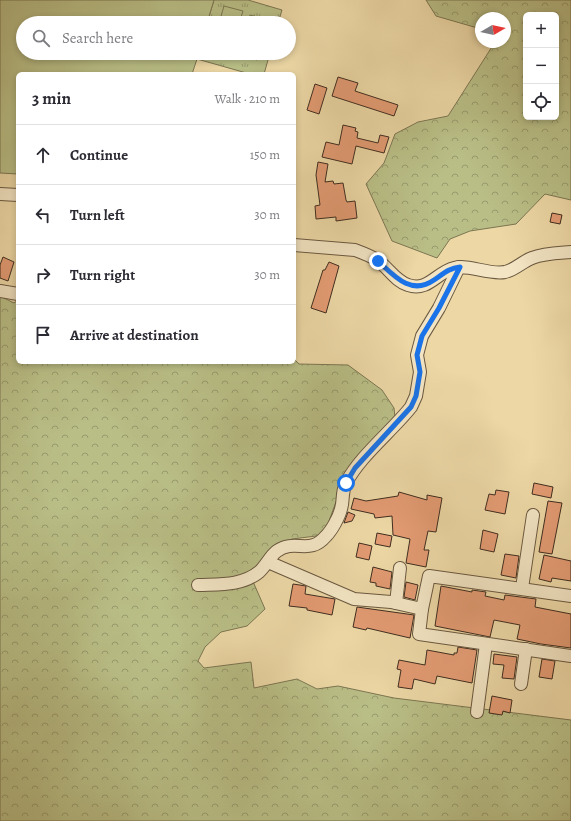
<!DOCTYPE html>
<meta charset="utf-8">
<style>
:root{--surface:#fff;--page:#f2f2f3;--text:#2b2b33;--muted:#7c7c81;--line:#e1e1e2}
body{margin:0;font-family:Alegreya,serif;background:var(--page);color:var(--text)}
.controls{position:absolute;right:12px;top:12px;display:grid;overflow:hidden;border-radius:6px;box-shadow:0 2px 6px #0003}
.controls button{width:36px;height:36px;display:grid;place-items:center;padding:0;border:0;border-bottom:1px solid var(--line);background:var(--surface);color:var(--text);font:20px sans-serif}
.compass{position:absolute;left:475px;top:12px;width:36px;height:36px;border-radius:50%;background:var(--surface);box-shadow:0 2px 6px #0003;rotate:81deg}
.stop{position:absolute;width:12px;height:12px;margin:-9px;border:3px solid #1a73e8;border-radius:50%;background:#fff}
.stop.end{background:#1a73e8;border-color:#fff;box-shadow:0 1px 4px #0008}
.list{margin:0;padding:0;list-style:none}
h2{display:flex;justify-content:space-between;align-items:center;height:52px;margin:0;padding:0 16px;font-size:17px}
h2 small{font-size:13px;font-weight:400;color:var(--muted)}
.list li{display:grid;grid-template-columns:26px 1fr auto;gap:12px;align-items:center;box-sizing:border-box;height:60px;padding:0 16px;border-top:1px solid var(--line)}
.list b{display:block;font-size:15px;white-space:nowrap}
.list em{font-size:13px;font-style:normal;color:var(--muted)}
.icon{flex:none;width:22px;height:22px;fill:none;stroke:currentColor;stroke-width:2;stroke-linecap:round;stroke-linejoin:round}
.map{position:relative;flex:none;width:571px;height:821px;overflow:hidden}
.search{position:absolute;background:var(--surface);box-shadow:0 2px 6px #0003;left:16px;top:16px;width:280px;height:44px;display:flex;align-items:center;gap:10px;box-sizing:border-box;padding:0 14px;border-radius:22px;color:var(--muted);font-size:15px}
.panel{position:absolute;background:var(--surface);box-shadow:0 2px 6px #0003;left:16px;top:72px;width:280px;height:292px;border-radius:6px}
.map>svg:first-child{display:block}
</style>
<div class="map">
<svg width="571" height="821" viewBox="0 0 571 821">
<defs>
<pattern id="grass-tufts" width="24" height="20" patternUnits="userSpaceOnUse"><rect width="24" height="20" fill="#b9be86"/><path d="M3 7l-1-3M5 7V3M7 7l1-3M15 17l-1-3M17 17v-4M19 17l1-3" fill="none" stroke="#989b6d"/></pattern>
<pattern id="forest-crowns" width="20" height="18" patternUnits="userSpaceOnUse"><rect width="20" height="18" fill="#b9be86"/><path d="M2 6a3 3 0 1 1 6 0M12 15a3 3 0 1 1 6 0" fill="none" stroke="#989b6d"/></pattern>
</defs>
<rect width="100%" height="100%" fill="#ecd7a5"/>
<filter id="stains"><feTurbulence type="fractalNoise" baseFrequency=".005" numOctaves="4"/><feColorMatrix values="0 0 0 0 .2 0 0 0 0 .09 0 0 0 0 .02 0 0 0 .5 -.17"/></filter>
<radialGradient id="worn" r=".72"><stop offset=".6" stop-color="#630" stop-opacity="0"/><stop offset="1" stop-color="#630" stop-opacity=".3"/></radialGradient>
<g fill="url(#grass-tufts)" stroke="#7c7652">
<path d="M214,0H248L282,10L278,23H207Z"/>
<path d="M199,53H270L264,74H250L197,59Z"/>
</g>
<g fill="url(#forest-crowns)" stroke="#7c7652" fill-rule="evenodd">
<path d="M426,0H571V200L545,194L516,224L470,231L450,239L437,258L392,241L366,184L384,163L395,134L418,122L448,116L495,42H505V18H481V29L436,16ZM526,15H556V117H526Z"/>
<path d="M0,296L14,303L18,300V362H294V359L299,364L348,365L382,390L394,408L396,426L337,499L324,535L292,539L270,554L251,577L265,609L247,626L221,632L205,647L198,661L204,668L251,662L254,688L297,679L317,689L338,686L394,698L571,720V821H0Z"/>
</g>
<g fill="#b9be86" stroke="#7c7652">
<path d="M0,0H214L207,23H23V53H199L192,74H18V174L0,173Z"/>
<path d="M224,6L243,11L239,23H219Z"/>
<path d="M250,15L268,20L267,23H248Z"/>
<path d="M239,53H259L257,60L239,55Z"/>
</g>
<g fill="#e39b73" stroke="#3f2d1f">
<path d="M338,77L358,83L355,91L398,105L394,116L332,96Z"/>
<path d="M315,84L327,88L319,114L307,110Z"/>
<path d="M343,125L356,128L355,131L358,132L357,138L378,143L380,135L389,137L384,153L356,146L352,164L322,157L326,142L339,145Z"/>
<path d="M318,162L328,164L325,182L333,181L334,184L343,183L346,200L347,202L355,201L357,218L336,221V217L316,219L315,206L320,205L316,175Z"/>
<path d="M552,213L562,215L560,224L550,222Z"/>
<path d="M3,257L14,262L8,281L0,278V265Z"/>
<path d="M329,262L339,266L326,313L311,308L323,270H325Z"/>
<path d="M534,483L553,487L551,498L532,494Z"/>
<path d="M496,490L509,492L505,514L485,510L489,494L495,495Z"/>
<path d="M399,492L427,500V495L442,498L436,532L428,531L424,550H429L426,567L406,563L410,539L393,535L392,516L375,518L374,514L351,509L354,498L366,501L398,496Z"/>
<path d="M548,501L562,503L552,554L539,552Z"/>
<path d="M348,512L355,515L352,521L344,523Z"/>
<path d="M483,530L498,534L494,552L480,549Z"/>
<path d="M377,533L392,536L390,547L375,544Z"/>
<path d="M359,543L372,546L369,560L356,557Z"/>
<path d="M505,554L519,556L516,578L501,575Z"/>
<path d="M544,555L571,561V581L552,578L551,582L539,579Z"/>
<path d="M373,567L392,572L390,589L376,586V583L370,582Z"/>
<path d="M406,582L418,585L415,600L404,597Z"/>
<path d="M293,584L306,586L305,594L335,599L332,615L307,610V608L289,606Z"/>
<path d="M441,586L472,592V590L486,592L485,596L504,600L505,595L536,599L535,607L571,614V648L541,644L517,639L520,625L494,620L490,637L435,626Z"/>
<path d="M357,607L414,615L410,638L367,628L366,630L353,627Z"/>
<path d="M458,647L477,650L472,683L437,676L435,684L414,679L412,689L398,687L401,670L397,669L399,660L425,665L427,650L454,655V653H457Z"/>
<path d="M494,654L517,657L514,679L502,678L504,665L493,664Z"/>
<path d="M542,659L555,661L552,679L539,677Z"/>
<path d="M492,696L512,700L510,713L503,711L502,715L489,713Z"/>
</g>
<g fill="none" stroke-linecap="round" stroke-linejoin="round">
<g stroke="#6a5840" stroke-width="14">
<g id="minor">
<path d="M0,194L18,195"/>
<path d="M294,245L355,250C363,253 371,256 377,260C388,267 395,281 408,285C428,292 437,272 454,268C469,264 488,275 505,272C515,270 523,261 532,258C544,253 558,253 571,252"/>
<path d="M0,291L18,294"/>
<path d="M268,562L354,599L391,602L422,609L429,576L571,596"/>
<path d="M198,585C219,584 242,586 259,572C266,566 270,556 277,551C296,538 309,556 326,536C332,530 339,517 341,509C344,500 341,494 346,483C360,456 392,431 411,407L416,396L420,372L417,355L422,336L439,308L459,267"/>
<path d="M522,588L533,515"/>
<path d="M396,603L400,568"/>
<path d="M422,609L419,634L571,656"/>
<path d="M521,684L526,649"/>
<path d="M477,712L486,644"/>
</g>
</g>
<use href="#minor" stroke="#f3e5c4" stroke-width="12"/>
</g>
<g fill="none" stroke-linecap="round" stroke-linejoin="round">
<path stroke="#1a73e8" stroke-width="5" d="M346,483L355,468L411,407L416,396L420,372L417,355L422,336L439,308L460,267C449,268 443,274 434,280C411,296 394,276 378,261"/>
</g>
<rect width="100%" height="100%" filter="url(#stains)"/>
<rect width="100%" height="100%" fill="url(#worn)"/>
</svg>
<div class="controls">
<button>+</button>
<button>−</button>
<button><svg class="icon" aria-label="locate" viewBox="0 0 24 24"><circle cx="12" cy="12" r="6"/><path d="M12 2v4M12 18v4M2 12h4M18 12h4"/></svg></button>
</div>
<svg class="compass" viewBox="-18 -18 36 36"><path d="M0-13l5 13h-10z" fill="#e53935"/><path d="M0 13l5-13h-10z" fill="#7c7c81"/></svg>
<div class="stop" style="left:346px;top:483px"></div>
<div class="stop end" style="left:378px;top:261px"></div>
<div class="search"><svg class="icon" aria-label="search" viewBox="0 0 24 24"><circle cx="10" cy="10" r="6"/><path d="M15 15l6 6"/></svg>Search here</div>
<section class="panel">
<h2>3 min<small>Walk · 210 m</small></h2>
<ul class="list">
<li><svg class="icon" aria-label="ahead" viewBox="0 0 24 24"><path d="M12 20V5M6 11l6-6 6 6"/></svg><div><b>Continue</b></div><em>150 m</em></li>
<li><svg class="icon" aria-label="left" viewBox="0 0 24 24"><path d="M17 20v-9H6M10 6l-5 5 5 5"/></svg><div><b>Turn left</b></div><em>30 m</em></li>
<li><svg class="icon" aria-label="right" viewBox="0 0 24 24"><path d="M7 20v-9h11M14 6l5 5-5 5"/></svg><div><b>Turn right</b></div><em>30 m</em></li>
<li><svg class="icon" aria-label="arrive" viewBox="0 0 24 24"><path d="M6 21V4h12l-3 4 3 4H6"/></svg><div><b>Arrive at destination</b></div></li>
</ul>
</section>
</div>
